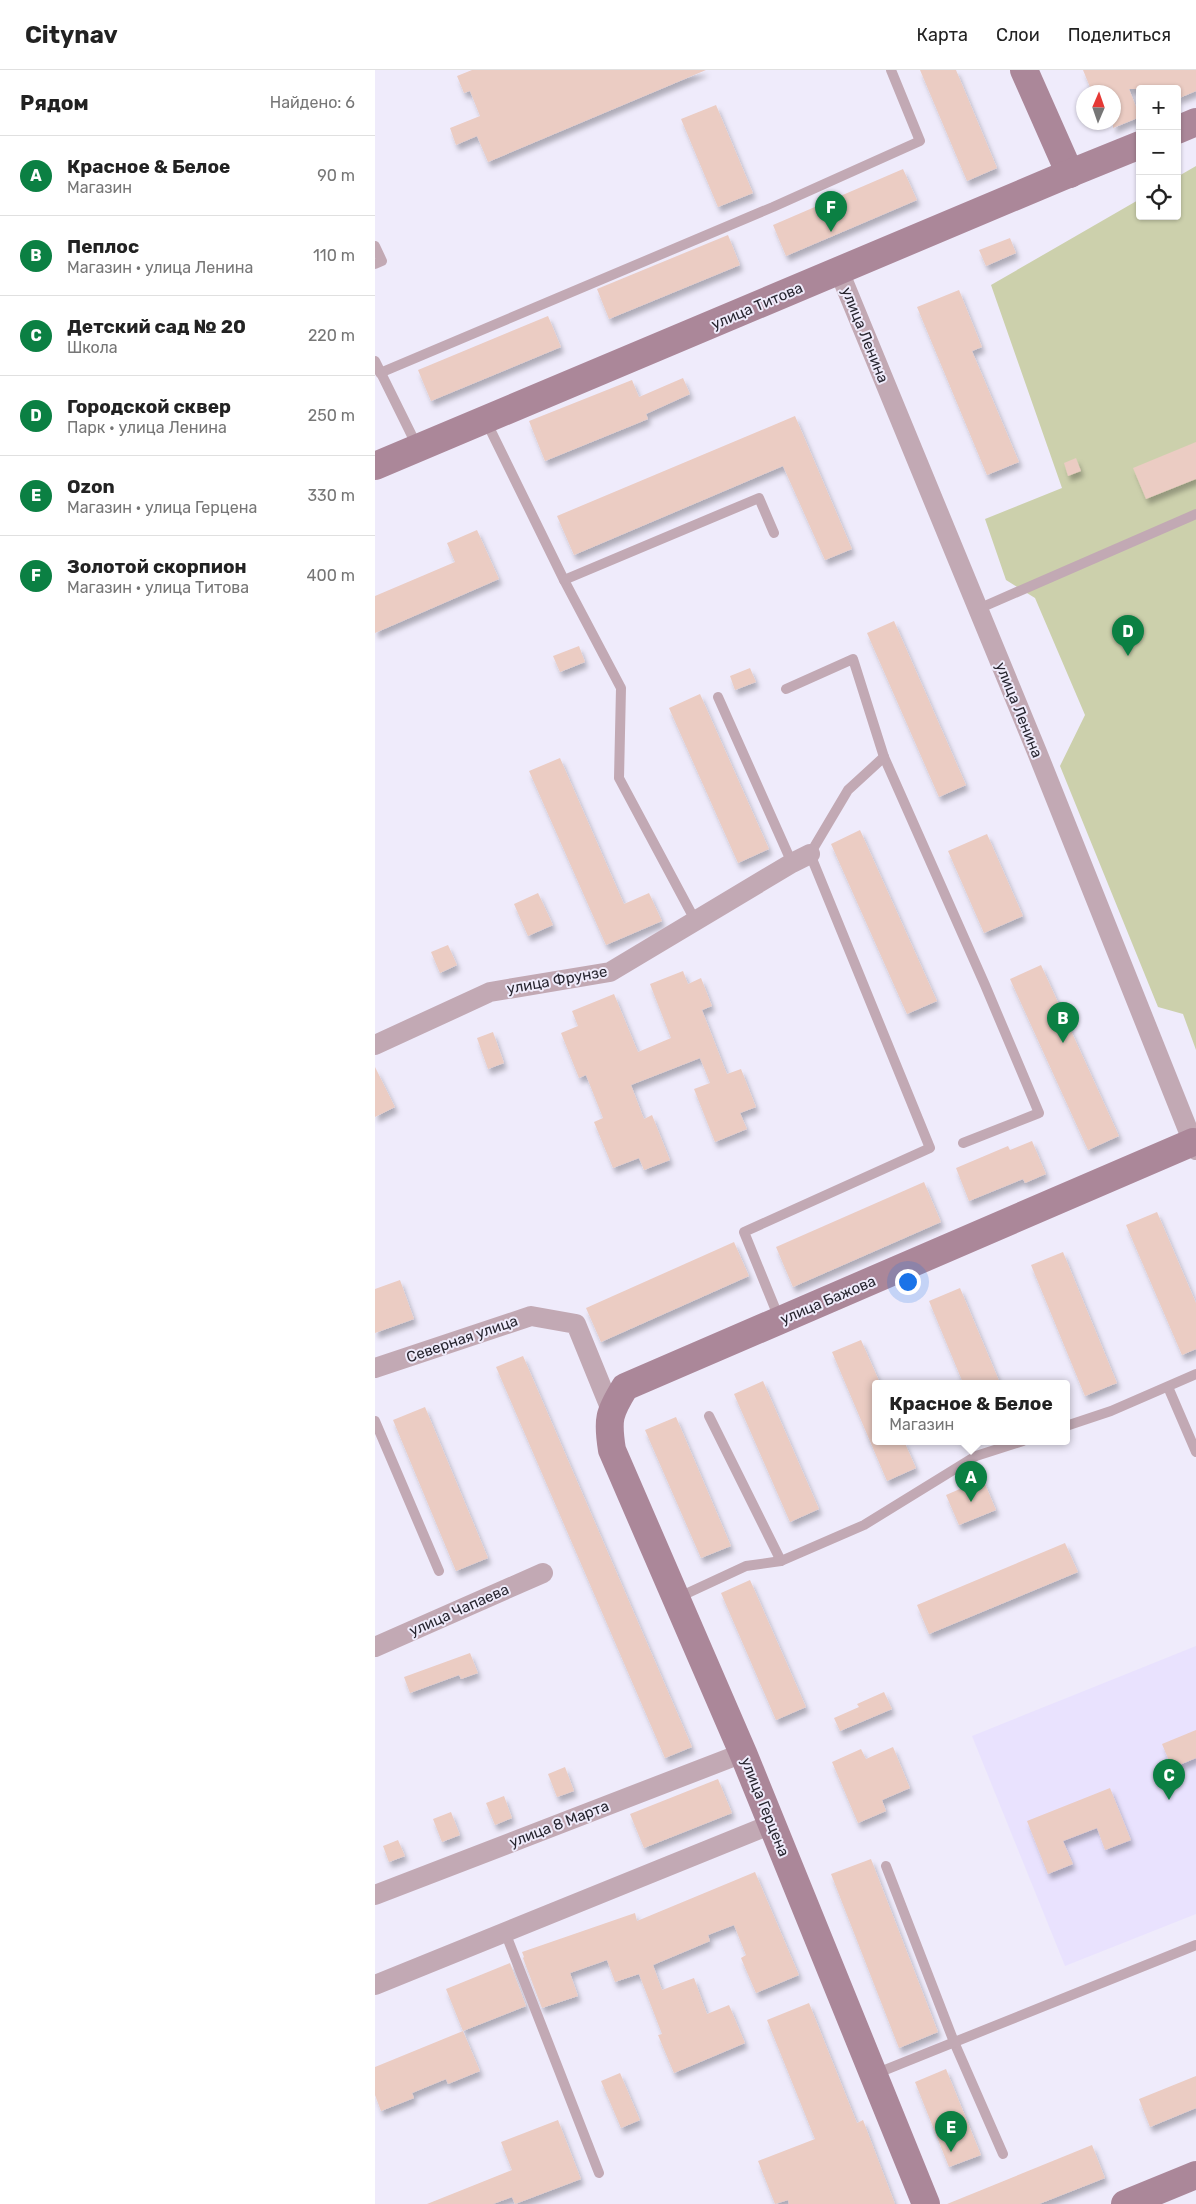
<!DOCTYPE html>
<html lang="ru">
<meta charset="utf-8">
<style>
:root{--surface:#fff;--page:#f6f6f6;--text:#222;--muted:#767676;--line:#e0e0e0;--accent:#0b8043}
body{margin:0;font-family:Rubik,sans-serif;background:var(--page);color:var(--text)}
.controls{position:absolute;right:15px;top:15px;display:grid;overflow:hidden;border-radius:5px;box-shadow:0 1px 4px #0004}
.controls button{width:45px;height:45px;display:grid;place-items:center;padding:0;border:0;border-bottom:1px solid var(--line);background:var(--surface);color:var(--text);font:25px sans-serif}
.compass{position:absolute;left:701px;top:15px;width:45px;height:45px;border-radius:50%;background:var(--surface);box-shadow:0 1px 4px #0004;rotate:2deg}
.you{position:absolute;left:532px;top:1211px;width:18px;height:18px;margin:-12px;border:4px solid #fff;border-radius:50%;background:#1a73e8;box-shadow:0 0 0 8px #1a73e833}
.badge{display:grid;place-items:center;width:32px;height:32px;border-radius:50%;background:var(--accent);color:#fff;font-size:16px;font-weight:700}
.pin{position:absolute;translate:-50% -41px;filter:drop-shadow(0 1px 2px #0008)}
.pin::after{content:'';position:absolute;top:26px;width:18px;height:15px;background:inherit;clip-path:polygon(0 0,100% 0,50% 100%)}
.popup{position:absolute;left:497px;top:1310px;width:198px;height:65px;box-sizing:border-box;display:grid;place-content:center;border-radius:5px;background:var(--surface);filter:drop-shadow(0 1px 4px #0005);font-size:16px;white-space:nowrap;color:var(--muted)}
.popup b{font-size:19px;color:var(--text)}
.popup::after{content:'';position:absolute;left:50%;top:100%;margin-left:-10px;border:10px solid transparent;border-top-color:var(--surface)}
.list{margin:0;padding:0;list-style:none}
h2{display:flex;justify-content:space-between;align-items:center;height:65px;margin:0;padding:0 20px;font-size:21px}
h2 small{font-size:16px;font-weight:400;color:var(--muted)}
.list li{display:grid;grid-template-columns:32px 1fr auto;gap:15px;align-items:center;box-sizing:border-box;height:80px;padding:0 20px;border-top:1px solid var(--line)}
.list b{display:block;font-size:19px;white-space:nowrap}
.list p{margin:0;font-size:16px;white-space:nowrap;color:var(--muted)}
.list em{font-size:16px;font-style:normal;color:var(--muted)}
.icon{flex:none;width:28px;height:28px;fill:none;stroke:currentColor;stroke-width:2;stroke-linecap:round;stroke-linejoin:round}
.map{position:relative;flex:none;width:821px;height:2134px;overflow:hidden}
header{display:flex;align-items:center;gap:30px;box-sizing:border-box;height:70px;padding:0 25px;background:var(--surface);border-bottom:1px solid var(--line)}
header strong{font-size:24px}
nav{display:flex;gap:28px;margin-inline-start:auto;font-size:18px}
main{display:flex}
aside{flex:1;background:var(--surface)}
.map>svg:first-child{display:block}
</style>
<header>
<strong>Citynav</strong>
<nav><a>Карта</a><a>Слои</a><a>Поделиться</a></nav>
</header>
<main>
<aside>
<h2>Рядом<small>Найдено: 6</small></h2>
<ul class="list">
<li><span class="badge">A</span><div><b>Красное &amp; Белое</b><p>Магазин</p></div><em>90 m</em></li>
<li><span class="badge">B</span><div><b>Пеплос</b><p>Магазин · улица Ленина</p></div><em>110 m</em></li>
<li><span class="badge">C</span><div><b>Детский сад № 20</b><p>Школа</p></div><em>220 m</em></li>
<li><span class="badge">D</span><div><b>Городской сквер</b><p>Парк · улица Ленина</p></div><em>250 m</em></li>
<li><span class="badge">E</span><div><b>Ozon</b><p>Магазин · улица Герцена</p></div><em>330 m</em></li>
<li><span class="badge">F</span><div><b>Золотой скорпион</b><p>Магазин · улица Титова</p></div><em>400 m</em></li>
</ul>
</aside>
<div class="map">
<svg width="821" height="2134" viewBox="0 0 821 2134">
<defs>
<filter id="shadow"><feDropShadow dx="3" dy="5.5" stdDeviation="2.5" flood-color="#0004"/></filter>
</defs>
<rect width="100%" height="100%" fill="#efebfb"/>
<path fill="#e9e2fe" d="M821,1576V1844L690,1896L597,1666Z"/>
<path fill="#ccd0ac" d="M821,96V980L808,944L783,937L685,696L710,645L660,528L631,510L610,449L687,418L616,215L765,129V146H802V107Z"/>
<g fill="#ebccc3" filter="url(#shadow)">
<path d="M97,0H331L113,92L102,66L81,75L75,58L105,46L95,21L89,23L82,6Z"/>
<path d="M545,0H581L622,98L592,111Z"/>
<path d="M708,0H821V21L802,29V19H754L765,47L738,58V22H717Z"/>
<path d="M341,35L378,123L343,137L306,49Z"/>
<path d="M528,99L542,130L411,186L398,155Z"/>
<path d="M353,165L365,195L234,249L222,219Z"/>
<path d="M635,168L641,183L611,196L604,180Z"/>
<path d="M584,220L607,277L597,281L644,392L612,405L542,237Z"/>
<path d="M173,246L186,277L56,331L43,300Z"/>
<path d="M308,308L315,324L271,344L273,349L170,391L154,351L257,310L264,327Z"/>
<path d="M420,346L477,479L450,490L408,396L199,485L182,446Z"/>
<path d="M821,372V409L771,429L758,398Z"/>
<path d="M701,388L706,401L693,406L689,393Z"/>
<path d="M102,460L124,509L0,563V526L80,492L72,473Z"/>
<path d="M519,551L591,715L564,727L492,563Z"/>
<path d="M204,576L210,592L185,602L178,586Z"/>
<path d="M375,598L381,612L360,620L355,606Z"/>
<path d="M325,624L394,779L363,793L294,638Z"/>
<path d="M185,688L249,834L274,823L287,851L231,875L154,701Z"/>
<path d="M485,760L562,931L532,944L456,774Z"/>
<path d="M612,764L648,846L609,863L573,781Z"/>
<path d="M163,823L178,855L153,866L139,834Z"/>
<path d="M73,875L82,895L65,903L56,882Z"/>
<path d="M666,895L744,1066L713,1080L635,909Z"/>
<path d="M308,901L313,914L326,908L337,936L327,940L352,1004L366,999L381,1037L365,1043L372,1059L340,1072L319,1019L335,1013L325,988L256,1015L269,1049L277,1045L295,1090L269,1100L264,1088L238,1098L219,1052L228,1048L211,1005L204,1008L186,963L203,956L197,941L239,924L263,982L296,968L275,914Z"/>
<path d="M118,962L129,993L113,999L102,968Z"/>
<path d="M0,997L20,1037L0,1047Z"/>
<path d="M657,1071L671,1104L650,1113L648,1109L594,1131L581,1098L633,1076L635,1080Z"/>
<path d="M549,1112L566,1152L418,1217L401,1177Z"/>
<path d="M782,1142L821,1233V1279L807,1285L751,1155Z"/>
<path d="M359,1172L374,1206L226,1272L211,1238Z"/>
<path d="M688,1182L742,1313L710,1326L656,1195Z"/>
<path d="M25,1210L39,1249L0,1263V1219Z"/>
<path d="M585,1218L625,1313H588L554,1231Z"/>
<path d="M486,1270L505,1313H501V1371H529L541,1398L512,1411L457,1282Z"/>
<path d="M148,1286L317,1677L290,1688L121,1297Z"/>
<path d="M388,1311L444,1439L415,1452L359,1324Z"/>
<path d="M50,1337L113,1488L81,1501L18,1350Z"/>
<path d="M301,1347L356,1476L326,1488L270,1360Z"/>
<path d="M608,1409L621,1440L584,1455L571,1425Z"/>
<path d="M690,1473L703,1502L554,1564L542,1535Z"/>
<path d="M375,1510L431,1637L401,1650L346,1523Z"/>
<path d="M95,1583L103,1603L86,1609L84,1605L35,1623L29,1607Z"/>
<path d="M509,1622L517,1639L465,1661L459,1648L484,1637L482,1634Z"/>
<path d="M821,1660V1688L797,1698L787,1674Z"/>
<path d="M518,1677L535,1718L507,1730L511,1741L483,1753L457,1692L486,1679L491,1689Z"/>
<path d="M190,1697L199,1721L182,1727L173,1704Z"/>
<path d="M343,1709L357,1743L269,1778L255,1744Z"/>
<path d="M735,1718L756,1770L730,1780L722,1758L688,1771L698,1794L673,1804L652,1751Z"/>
<path d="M129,1726L137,1748L120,1755L111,1733Z"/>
<path d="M76,1742L85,1765L67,1772L58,1749Z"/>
<path d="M23,1770L30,1786L14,1792L8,1776Z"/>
<path d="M496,1789L563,1962L524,1978L456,1804Z"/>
<path d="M380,1802L424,1905L381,1923L366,1888L371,1885L359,1855L333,1865L335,1871L278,1895L287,1920L319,1908L332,1944L354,1935L370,1973L299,2003L283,1965L287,1964L264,1904L240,1912L232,1890L195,1903L203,1926L167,1938L148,1888L149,1887L147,1882L260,1843L262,1851Z"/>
<path d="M135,1893L151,1936L88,1961L71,1919Z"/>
<path d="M434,1933L482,2053L488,2050L520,2134H414L413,2130L400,2134L383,2091L440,2069L392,1950Z"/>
<path d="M88,1961L105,2001L73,2014L71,2009L37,2023L39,2028L6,2041L0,2025V1997Z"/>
<path d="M571,1999L606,2085L574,2097L540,2012Z"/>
<path d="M245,2003L265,2050L246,2058L226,2011Z"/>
<path d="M821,2006V2038L775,2057L764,2029Z"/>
<path d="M183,2050L206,2109L140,2134L137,2127L118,2134H52L137,2100L126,2072Z"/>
<path d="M717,2075L730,2108L664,2134H572Z"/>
</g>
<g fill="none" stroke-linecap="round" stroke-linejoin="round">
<g stroke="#c2a9b4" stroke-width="10">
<path d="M0,176L7,191L0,194"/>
<path d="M0,291L43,378"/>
<path d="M5,303L398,137L545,71L516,0"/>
<path d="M111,351L189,510L246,618L244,708L321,852"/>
<path d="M189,510L384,428L399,463"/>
<path d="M603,539L821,444"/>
<path d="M411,619L478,589L509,687L610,915L664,1043L588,1073"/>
<path d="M343,627L417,793"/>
<path d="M404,1248L369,1162L555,1078L435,784L473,720L509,687"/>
<path d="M793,1317L821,1382"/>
<path d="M334,1346L406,1491"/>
<path d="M0,1351L64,1501"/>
<path d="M691,1356L736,1341L821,1304"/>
<path d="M302,1528L371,1496L406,1491L489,1455L601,1386L648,1371"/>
<path d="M511,1796L579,1972L628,2084"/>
<path d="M130,1862L224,2103"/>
<path d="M500,2004L821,1875"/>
</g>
<g stroke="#c2a9b4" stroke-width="20">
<path d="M464,201L662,682L821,1080"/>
<path d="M0,975L115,922L235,902L417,793L435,784"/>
<path d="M0,1298L156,1246L201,1254L236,1340"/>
<path d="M0,1577L168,1503"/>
<path d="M0,1825L368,1683"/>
<path d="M0,1915L397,1754"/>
</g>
<g stroke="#ab8799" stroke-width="28">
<path d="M649,0L695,104"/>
<path d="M802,60L821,52"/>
<path d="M0,396L686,107L765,75"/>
<path d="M551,2134L368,1683L237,1380C232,1349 234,1343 250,1317L818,1072"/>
<path d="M750,2134L821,2105"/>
</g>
</g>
<g text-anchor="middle" stroke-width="4" stroke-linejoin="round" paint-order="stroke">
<g font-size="15" fill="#282630" stroke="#efebfb">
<text transform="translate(382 236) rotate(-23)" y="5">улица Титова</text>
<text transform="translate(490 265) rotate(68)" y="5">улица Ленина</text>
<text transform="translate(644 640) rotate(68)" y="5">улица Ленина</text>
<text transform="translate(182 910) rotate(-10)" y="5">улица Фрунзе</text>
<text transform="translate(453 1230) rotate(-23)" y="5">улица Бажова</text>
<text transform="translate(87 1269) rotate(-19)" y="5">Северная улица</text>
<text transform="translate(84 1540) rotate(-24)" y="5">улица Чапаева</text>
<text transform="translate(390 1737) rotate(68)" y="5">улица Герцена</text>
<text transform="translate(184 1754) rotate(-21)" y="5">улица 8 Марта</text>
</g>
</g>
</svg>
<div class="controls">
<button>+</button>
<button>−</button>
<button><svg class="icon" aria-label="locate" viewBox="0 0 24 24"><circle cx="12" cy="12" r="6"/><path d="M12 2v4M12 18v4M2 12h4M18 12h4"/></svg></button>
</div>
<svg class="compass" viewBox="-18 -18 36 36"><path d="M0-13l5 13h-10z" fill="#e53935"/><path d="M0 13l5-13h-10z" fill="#767676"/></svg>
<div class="you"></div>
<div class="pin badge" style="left:596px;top:1432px">A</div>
<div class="popup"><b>Красное &amp; Белое</b>Магазин</div>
<div class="pin badge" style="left:688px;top:973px">B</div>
<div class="pin badge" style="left:794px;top:1730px">C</div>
<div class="pin badge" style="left:753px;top:586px">D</div>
<div class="pin badge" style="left:576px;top:2082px">E</div>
<div class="pin badge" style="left:456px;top:162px">F</div>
</div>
</main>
